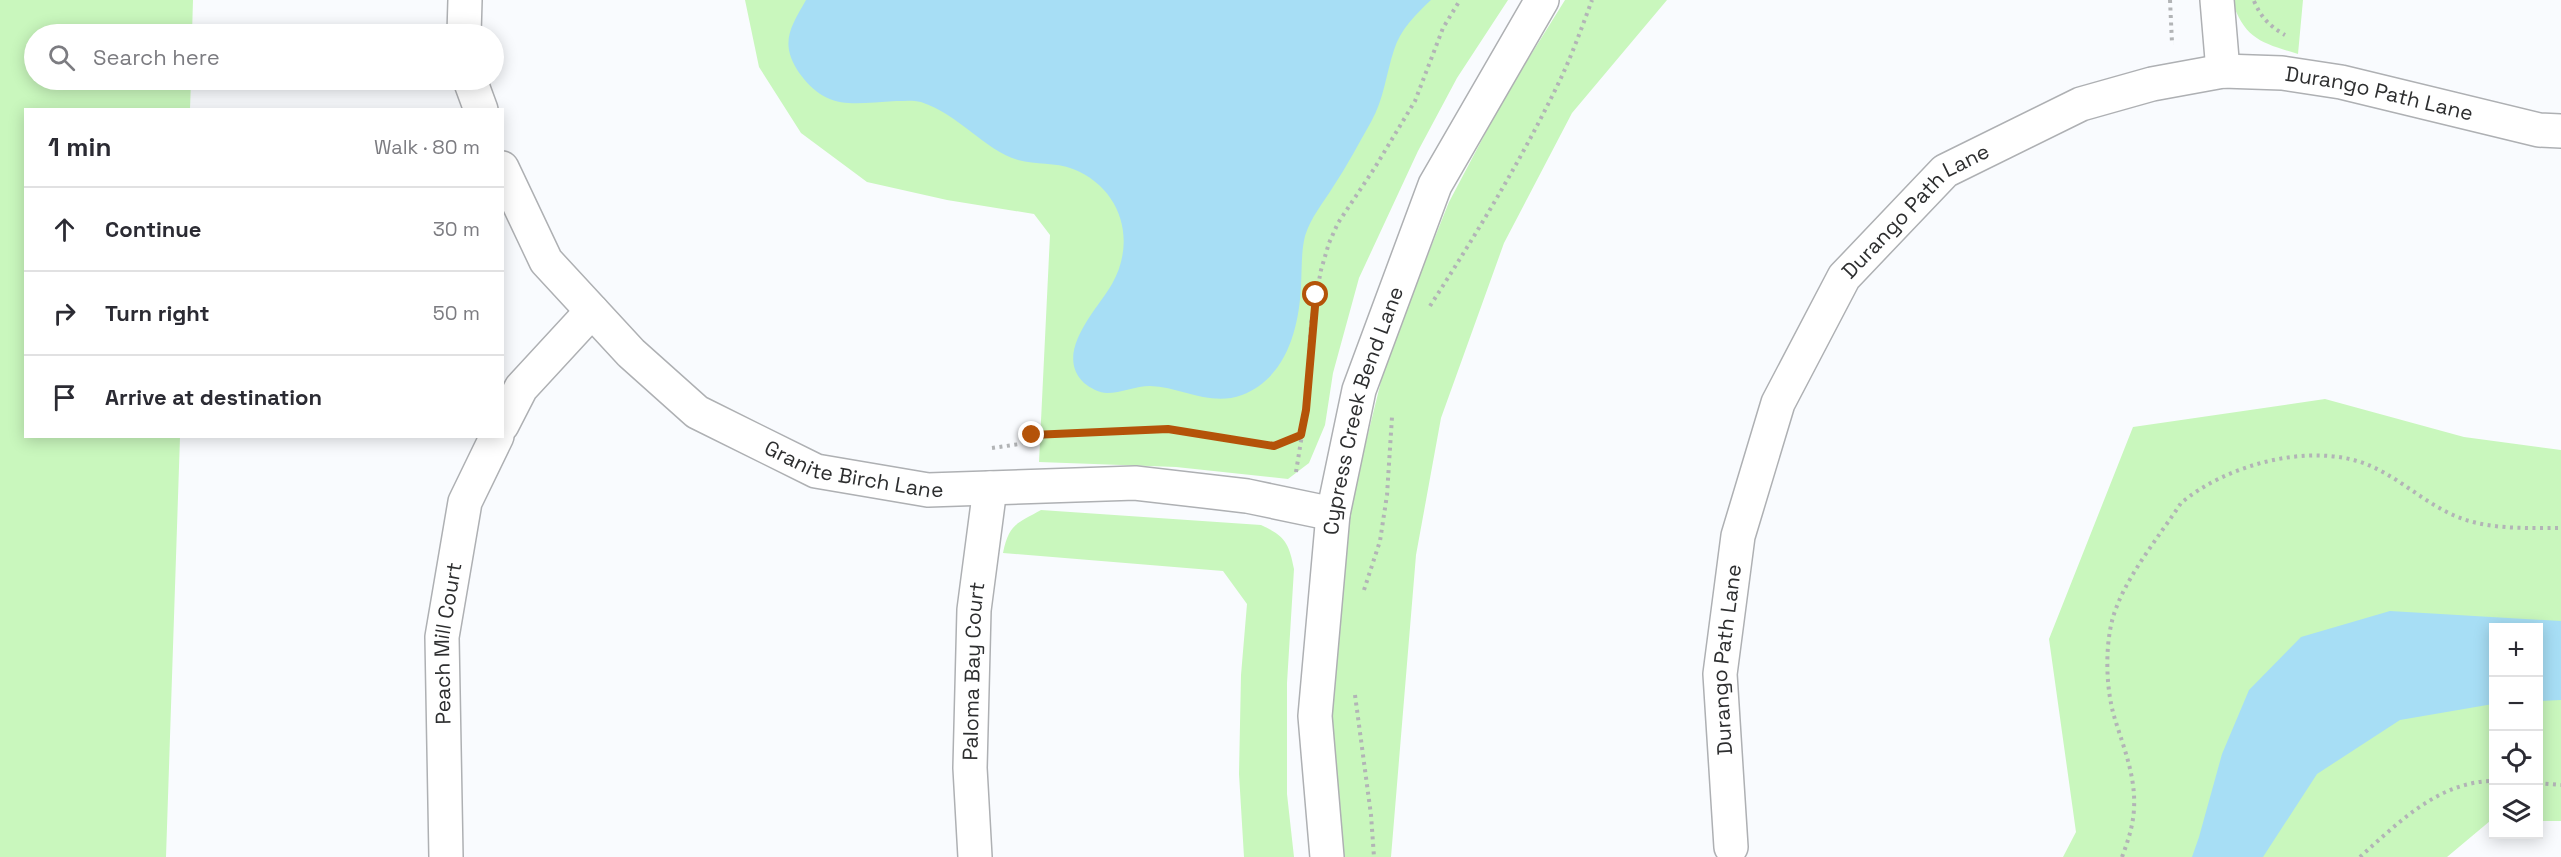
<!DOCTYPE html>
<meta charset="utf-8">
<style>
:root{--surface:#fff;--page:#f7f7f7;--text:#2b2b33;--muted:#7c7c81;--line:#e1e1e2}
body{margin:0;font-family:"Space Grotesk",sans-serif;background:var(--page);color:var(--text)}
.controls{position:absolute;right:18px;bottom:18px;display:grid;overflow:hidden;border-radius:0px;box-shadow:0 3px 15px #0003}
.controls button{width:54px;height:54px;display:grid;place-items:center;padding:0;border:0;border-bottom:2px solid var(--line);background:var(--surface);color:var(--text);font:30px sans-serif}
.stop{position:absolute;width:18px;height:18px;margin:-14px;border:4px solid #b45309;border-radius:50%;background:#fff}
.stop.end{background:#b45309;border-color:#fff;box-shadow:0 2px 6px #0008}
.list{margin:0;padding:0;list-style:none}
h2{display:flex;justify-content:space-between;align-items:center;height:78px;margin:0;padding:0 24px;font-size:26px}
h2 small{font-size:20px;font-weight:400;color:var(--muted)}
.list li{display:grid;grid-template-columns:39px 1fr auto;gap:18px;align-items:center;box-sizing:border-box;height:84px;padding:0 24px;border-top:2px solid var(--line)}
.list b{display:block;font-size:22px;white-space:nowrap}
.list em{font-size:20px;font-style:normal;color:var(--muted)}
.icon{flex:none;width:33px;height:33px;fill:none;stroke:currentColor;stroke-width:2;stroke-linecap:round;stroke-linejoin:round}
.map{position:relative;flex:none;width:2561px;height:857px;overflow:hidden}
.search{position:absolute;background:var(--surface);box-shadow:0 3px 15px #0003;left:24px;top:24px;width:480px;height:66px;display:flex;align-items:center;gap:15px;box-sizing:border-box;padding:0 21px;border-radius:33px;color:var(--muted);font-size:22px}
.panel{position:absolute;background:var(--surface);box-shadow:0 3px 15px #0003;left:24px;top:108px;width:480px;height:330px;border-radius:0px}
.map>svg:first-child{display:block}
</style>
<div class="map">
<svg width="2561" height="857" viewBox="0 0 2561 857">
<rect width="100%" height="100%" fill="#f9fbfe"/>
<g fill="#c9f7bd">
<path d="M0,0H193L192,34H34V80H191L190,109L26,110V436L180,437L166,857H0Z"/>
<path d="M745,0H1508L1457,78L1418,151L1359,278L1333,373L1325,425L1309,463L1288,479L1176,467L1039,462L1050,235L1034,214L947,200L867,182L801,133L759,67Z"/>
<path d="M1565,0H1667L1572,113L1504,243L1441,418L1416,555L1391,857H1343L1332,732L1334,674L1348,515L1387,357L1449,202L1504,98Z"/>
<path d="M2232,0H2303L2298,54C2262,43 2244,39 2232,0Z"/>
<path d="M2325,399L2464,437L2561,450V821H2539L2538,628H2494L2493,821H2490L2447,857H2063L2076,832L2049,639L2133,427Z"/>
<path d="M1041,510L1261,525C1285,536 1289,543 1294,569L1287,683V794L1294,857H1244L1239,774L1241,675L1247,604L1223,571L1003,553C1009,524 1016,524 1041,510Z"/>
</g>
<g fill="#a7def5">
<path d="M806,0H1431C1416,14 1400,30 1394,50C1386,74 1384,99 1371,122C1359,143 1347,166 1333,187C1323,203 1311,217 1305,236C1301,252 1302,269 1301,286C1299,329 1286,378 1242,395C1210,407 1182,387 1150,386C1136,386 1121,393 1107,393C1100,393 1090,388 1084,383C1053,353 1097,310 1112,284C1137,240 1121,188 1073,169C1055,162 1036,165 1018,160C983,149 960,115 921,102C913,100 905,101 896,101C855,103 828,112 800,74C779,44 790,28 806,0Z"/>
<path d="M2390,611L2561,621V700L2539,701L2538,628H2494L2493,704L2400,720L2317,774L2263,857H2192L2199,837L2222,754L2249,690L2301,637Z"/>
</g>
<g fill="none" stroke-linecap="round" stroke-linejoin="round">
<g stroke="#aeb0b3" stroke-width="36">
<g id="minor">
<path d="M2217,0L2223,71"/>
<path d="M464,34L465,0"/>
<path d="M470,80L481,110"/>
<path id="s1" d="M502,168L546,261L631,353L697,412L816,471L928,490L1135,483L1247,496L1333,514"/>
<path d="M502,425L521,388L592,311"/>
<path id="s2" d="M1731,847L1720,674L1738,536L1778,403L1844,277L1945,171L2081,104L2152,84L2223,71L2282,73L2341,82L2539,130L2561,131"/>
<path id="s3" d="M446,857L442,637L465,502L497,436"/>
<path id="s4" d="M975,857L970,768L974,610L990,488"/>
<path id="s5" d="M1327,857L1315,716L1333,514L1359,390L1435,185L1542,0"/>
</g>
</g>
<g stroke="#b2b4b6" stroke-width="4" stroke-dasharray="3 4.5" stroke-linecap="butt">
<path d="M2170,0L2172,43H2174"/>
<path d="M2254,1C2261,17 2269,26 2285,35"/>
<path d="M1430,306C1477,233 1522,159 1560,80C1572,55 1582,27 1592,0"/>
<path d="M992,448L1020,444L1032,435L1168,429L1273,446L1300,435"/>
<path d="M1296,472L1306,410L1311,323L1321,270L1329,243L1338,223L1374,169L1415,101L1443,28L1460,0"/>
<path d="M1364,590L1380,541L1387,495L1392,417"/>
<path d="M1355,695L1371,815L1374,857"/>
<path d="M2538,783L2561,785"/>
<path d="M2122,857C2128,841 2133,826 2134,809C2136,776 2123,746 2114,716C2106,688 2105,649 2112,621C2122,581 2159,537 2181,503C2226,465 2309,442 2366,464C2397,476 2422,501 2453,515C2486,530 2525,528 2561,528"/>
<path d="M2360,857C2398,823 2439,781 2494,781"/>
</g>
<use href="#minor" stroke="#fff" stroke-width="33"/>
</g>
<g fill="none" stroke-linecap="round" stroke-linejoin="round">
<path stroke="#b45309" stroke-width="8" d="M1032,435L1168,429L1274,446L1301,435L1306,410L1316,295"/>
</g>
<g text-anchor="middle" stroke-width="4.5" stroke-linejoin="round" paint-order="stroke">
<g font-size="21" fill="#2d2e2f" stroke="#fff">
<text dy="7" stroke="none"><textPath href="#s2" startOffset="1196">Durango Path Lane</textPath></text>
<text dy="7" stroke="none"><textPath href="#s2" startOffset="692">Durango Path Lane</textPath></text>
<text dy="7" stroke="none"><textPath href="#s5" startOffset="452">Cypress Creek Bend Lane</textPath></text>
<text dy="7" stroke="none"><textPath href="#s1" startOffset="486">Granite Birch Lane</textPath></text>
<text dy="7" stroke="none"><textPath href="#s3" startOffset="214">Peach Mill Court</textPath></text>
<text dy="7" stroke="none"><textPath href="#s2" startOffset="188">Durango Path Lane</textPath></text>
<text dy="7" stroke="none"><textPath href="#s4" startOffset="186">Paloma Bay Court</textPath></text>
</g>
</g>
</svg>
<div class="controls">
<button>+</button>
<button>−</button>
<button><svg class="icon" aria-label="locate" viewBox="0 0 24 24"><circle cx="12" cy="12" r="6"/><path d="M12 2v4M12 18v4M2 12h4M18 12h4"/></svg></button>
<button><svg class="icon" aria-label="layers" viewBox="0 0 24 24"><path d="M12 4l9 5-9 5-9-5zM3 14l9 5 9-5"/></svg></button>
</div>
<div class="stop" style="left:1316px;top:295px"></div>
<div class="stop end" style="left:1032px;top:435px"></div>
<div class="search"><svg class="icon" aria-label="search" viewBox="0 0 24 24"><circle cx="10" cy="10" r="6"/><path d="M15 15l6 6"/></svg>Search here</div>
<section class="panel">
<h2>1 min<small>Walk · 80 m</small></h2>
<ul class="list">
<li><svg class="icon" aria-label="ahead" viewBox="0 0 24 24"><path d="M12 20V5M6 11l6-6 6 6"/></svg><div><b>Continue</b></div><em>30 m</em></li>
<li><svg class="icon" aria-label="right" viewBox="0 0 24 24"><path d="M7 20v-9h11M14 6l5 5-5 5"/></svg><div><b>Turn right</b></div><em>50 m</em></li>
<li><svg class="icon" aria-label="arrive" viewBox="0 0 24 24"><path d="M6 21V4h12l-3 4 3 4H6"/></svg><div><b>Arrive at destination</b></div></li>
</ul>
</section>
</div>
